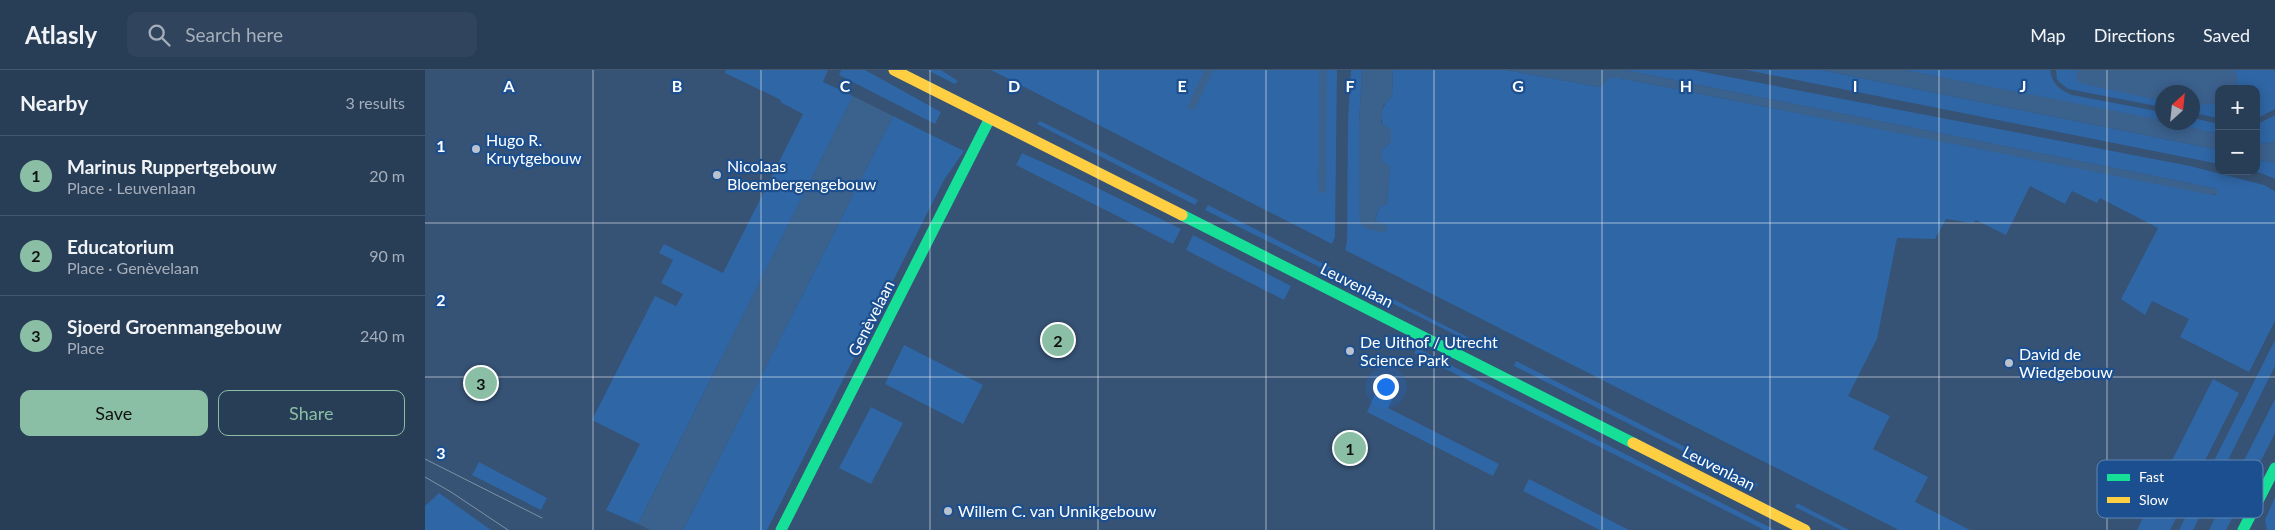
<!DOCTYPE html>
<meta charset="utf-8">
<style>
:root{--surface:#283e57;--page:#30455d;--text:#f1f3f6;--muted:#a5aeba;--line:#44576d;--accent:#8abfa5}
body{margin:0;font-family:Lato,sans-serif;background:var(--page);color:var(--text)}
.controls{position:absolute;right:15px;top:15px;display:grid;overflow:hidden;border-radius:10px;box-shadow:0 2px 12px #0003}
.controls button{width:45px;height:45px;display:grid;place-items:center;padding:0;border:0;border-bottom:1px solid var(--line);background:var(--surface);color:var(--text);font:25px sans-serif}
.compass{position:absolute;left:1730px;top:15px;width:45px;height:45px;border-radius:50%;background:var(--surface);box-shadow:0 2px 12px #0003;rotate:27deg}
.you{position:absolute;left:960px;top:316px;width:18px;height:18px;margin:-12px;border:4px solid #fff;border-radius:50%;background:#1a73e8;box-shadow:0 0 0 8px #1a73e833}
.badge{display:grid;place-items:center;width:32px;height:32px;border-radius:50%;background:var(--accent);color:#111;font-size:16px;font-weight:700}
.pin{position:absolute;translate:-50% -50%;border:2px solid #fff;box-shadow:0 1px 5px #0006}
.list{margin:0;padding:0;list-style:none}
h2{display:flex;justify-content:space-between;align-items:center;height:65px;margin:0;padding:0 20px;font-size:21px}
h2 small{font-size:16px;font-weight:400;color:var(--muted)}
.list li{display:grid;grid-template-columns:32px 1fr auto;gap:15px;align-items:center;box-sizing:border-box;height:80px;padding:0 20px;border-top:1px solid var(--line)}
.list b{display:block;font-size:19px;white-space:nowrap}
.list p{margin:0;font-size:16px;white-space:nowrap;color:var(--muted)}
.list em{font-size:16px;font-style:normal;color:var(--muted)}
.actions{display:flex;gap:10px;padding:15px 20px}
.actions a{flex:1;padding:11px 0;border:1px solid var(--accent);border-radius:10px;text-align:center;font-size:18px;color:var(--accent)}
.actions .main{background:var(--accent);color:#111}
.icon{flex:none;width:28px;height:28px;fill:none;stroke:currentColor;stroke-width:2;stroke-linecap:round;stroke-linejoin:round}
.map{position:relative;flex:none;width:1850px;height:460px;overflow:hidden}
header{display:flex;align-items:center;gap:30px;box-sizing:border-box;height:70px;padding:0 25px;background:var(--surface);border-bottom:1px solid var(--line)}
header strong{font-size:24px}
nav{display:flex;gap:28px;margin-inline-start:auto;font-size:18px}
.search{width:350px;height:45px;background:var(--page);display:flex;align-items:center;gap:12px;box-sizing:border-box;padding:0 18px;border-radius:10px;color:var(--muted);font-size:19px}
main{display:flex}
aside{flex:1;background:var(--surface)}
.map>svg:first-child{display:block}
</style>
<header>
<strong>Atlasly</strong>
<div class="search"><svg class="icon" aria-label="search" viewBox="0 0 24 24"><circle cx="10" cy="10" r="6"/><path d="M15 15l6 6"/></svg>Search here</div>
<nav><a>Map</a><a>Directions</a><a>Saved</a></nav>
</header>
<main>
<aside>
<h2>Nearby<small>3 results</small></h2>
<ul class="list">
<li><span class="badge">1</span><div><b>Marinus Ruppertgebouw</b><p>Place · Leuvenlaan</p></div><em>20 m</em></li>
<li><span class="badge">2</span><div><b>Educatorium</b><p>Place · Genèvelaan</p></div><em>90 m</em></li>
<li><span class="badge">3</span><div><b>Sjoerd Groenmangebouw</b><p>Place</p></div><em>240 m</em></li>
</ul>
<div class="actions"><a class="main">Save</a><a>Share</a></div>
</aside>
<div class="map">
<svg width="1850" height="460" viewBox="0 0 1850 460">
<rect width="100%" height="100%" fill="#365274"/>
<g fill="#2f66a5">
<path d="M301,0H403L398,12L428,26L213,454L181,440L215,374L167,350L230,226L251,236L258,224L236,213L248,190L234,183L239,174L298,203L378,44L355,32L356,30L300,3Z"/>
<path d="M416,0H440L516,42L510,54L414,5Z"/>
<path d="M502,0H516L533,11L530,14Z"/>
<path d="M566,0H912L910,167L907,174Z"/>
<path d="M926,0H937L934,56L950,151L954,137L962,134L965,96L957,92V80L966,72C956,53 950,43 967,26L968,0H1081L1175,17L1184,8H1195L1791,125V119L1764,113L1199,0H1268L1765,96L1839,115L1850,121V251L1824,302L1755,267L1764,249L1727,231L1720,245L1696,229L1733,158L1675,128L1672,133L1647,121L1640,134L1605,116L1581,165L1551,150L1548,153L1521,149L1510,169L1472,168L1452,269L1423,326L1465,346L1448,379L1503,407L1490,432L1545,460H1474L920,180L922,171L923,50Z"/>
<path d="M1321,0H1397L1794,80V94Z"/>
<path d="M1479,0H1625C1627,14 1635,20 1647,25L1737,42V51Z"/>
<path d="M1631,0H1850V39L1831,49V19H1794L1793,48L1768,43V22H1738L1737,37L1643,19L1632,10Z"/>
<path d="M1850,45V71L1840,74L1831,72V55Z"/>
<path d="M468,46L539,81L519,110L342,460H258Z"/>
<path d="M1768,48L1794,54V64L1743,53L1768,52Z"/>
<path d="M615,51L773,130L770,135L612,54Z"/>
<path d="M597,83L648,106L756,159L748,174L591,95Z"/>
<path d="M1831,89L1850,93V109L1831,101Z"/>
<path d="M783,135L1058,275L1057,278L780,140Z"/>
<path d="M768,165L866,216L859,230L761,180Z"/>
<path d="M1850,270V296L1768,460H1754Z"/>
<path d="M479,275L558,315L538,354L460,314Z"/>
<path d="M992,278L1350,460H1339L989,283Z"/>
<path d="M1091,291L1333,414L1331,418L1089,296Z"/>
<path d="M1788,309L1814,323L1745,460H1712Z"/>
<path d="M953,318L969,326L963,338L1074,394L1068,406L942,342Z"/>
<path d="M1850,329V363L1801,460H1784Z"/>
<path d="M446,337L478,353L446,414L414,398Z"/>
<path d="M54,392L122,428L116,440L47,405Z"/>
<path d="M1104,409L1204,460H1175L1098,421Z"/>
<path d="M14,423L66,460H0V436Z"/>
<path d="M1850,427V460H1842L1840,450Z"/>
<path d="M1372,433L1424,460H1416L1370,437Z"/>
</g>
<g fill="#3b618d">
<path d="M937,0H968L967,26L958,36L956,53L966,59V72L957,80V92L965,96L962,134L954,137L950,150L962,156L960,163L939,158L934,149V56Z"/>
<path d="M1081,0H1199L1764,113L1791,119L1794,123L1787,125L1195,8H1184L1175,17Z"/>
<path d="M1397,0H1479L1721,47L1794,64V80Z"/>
<path d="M1656,0H1809C1814,5 1813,12 1810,19H1794V34L1768,35V22H1738L1737,31L1658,14L1651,9L1652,1Z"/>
<path d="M428,26L468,46L258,460H225L213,454Z"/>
<path d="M1850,71V93L1831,89V72L1840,74Z"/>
</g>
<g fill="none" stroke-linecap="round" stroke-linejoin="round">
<g stroke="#3b618d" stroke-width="8">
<path d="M767,36L784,0"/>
<path d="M897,119L898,0"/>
</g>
<g stroke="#16e098" stroke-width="11">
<path d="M757,145L1208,373"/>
<path d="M356,460L564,50"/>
<path d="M1818,460L1850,398"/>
</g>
<g stroke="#ffcf43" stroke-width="11">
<path d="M469,0L757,145"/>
<path d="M1208,373L1380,460"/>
</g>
<g stroke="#7e92a7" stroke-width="1">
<path d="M0,389L117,448"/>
<path d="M0,407L26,422L83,460"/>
</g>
</g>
<path fill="none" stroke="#fff" stroke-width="1" stroke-opacity="0.55" d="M168,0V460M336,0V460M505,0V460M673,0V460M841,0V460M1009,0V460M1177,0V460M1345,0V460M1514,0V460M1682,0V460M0,153H1850M0,307H1850"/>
<g fill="#b9c2ce" stroke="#1b4f8f" stroke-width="2">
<circle cx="51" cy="79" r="5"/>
<circle cx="292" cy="105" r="5"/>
<circle cx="925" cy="281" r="5"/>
<circle cx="1584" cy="293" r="5"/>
<circle cx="523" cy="441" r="5"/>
</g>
<g text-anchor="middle" stroke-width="4.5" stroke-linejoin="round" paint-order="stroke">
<g font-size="16" fill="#fff" stroke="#1b4f8f" text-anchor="start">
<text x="61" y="76">Hugo R.<tspan x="61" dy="18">Kruytgebouw</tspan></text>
<text x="302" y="102">Nicolaas<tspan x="302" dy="18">Bloembergengebouw</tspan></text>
<text x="935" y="278">De Uithof / Utrecht<tspan x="935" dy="18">Science Park</tspan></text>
<text x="1594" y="290">David de<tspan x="1594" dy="18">Wiedgebouw</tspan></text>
<text x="533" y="447">Willem C. van Unnikgebouw</text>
</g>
<g font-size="16" fill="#fff" stroke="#1b4f8f">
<text transform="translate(932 215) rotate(27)" y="6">Leuvenlaan</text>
<text transform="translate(446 248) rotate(-63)" y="6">Genèvelaan</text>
<text transform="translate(1294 398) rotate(27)" y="6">Leuvenlaan</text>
</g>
</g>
<rect x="1672" y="390" width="166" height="58" rx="8" fill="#1b4f8f" stroke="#5f84b1" stroke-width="1"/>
<rect x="1682" y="404" width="23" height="7" fill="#16e098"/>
<rect x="1682" y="427" width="23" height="6" fill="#ffcf43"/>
<g font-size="14" fill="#fff">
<text x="1714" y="412">Fast</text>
<text x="1714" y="435">Slow</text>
</g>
<g font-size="16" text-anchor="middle" font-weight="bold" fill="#fff" stroke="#1b4f8f" stroke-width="4.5" stroke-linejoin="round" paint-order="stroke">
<text x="84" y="22">A</text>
<text x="252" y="22">B</text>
<text x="420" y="22">C</text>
<text x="589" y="22">D</text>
<text x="757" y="22">E</text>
<text x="925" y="22">F</text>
<text x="1093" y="22">G</text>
<text x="1261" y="22">H</text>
<text x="1430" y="22">I</text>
<text x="1598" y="22">J</text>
<text x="16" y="82">1</text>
<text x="16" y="236">2</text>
<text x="16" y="389">3</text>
</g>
</svg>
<div class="controls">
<button>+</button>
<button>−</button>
</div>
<svg class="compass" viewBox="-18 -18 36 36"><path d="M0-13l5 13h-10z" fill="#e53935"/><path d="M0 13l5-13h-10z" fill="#a5aeba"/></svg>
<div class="you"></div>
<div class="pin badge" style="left:925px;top:378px">1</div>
<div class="pin badge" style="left:633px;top:270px">2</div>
<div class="pin badge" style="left:56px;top:313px">3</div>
</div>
</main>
